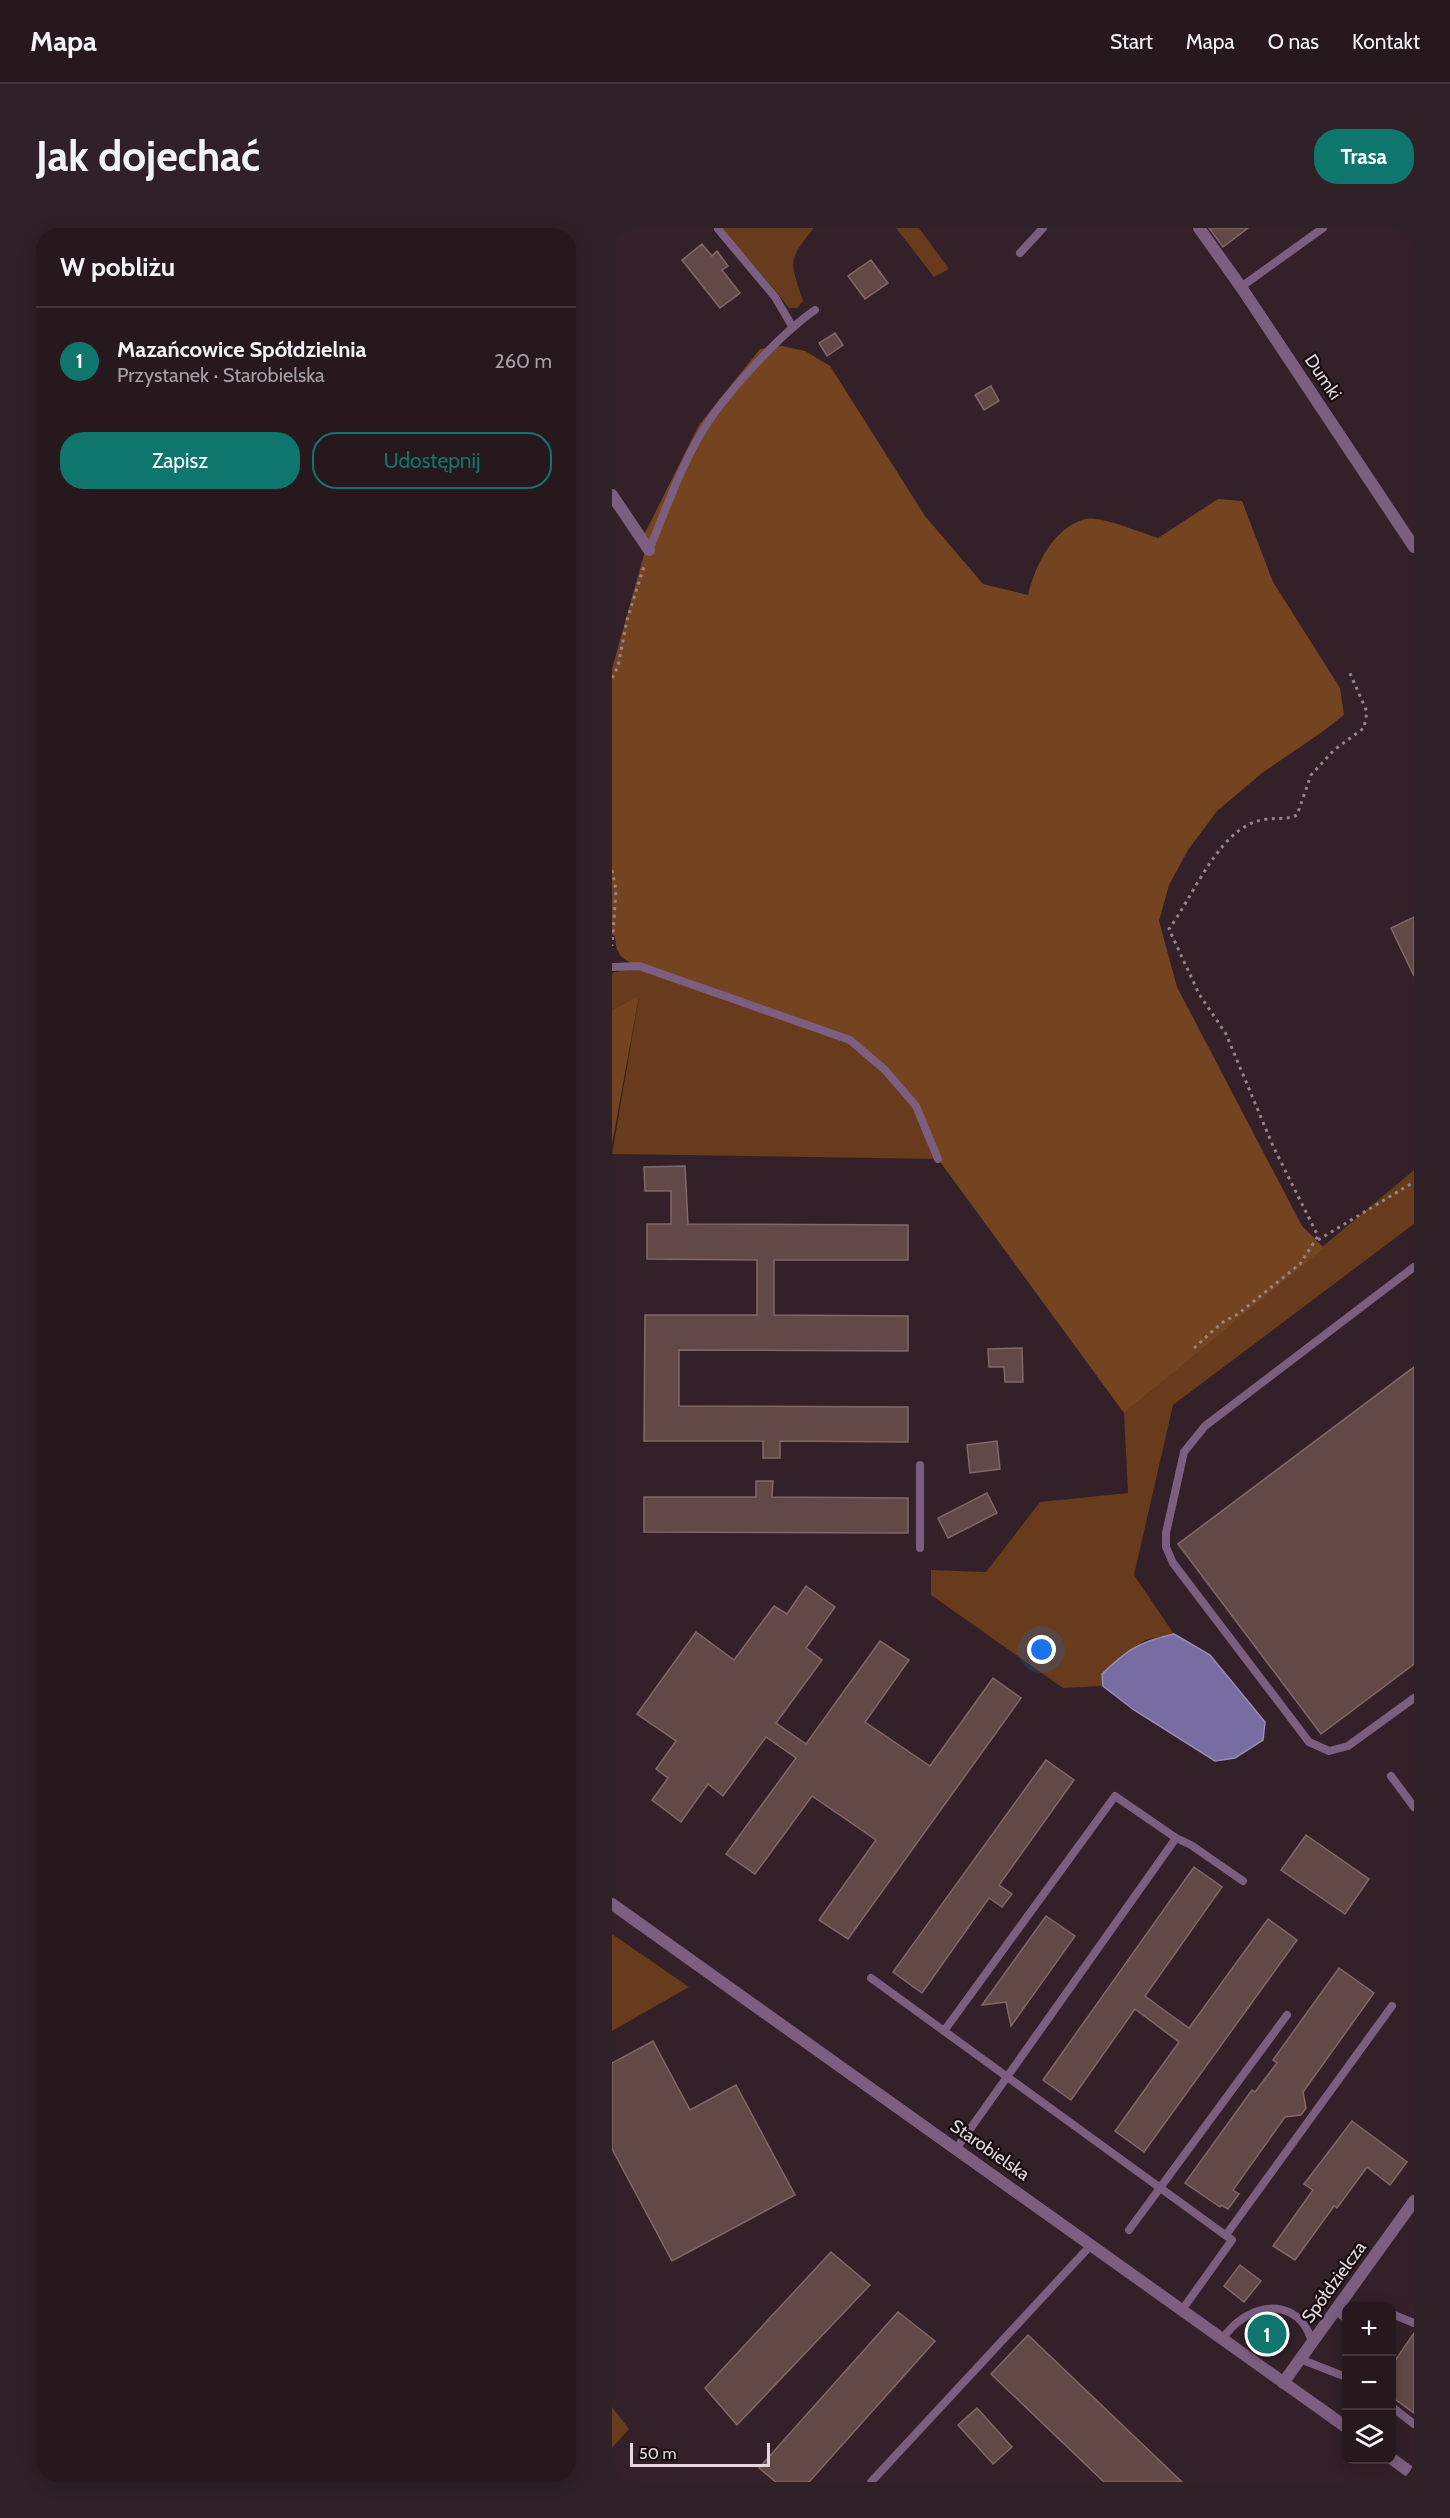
<!DOCTYPE html>
<html lang="pl">
<meta charset="utf-8">
<style>
:root{--surface:#27181e;--page:#2f2127;--text:#f1f3f6;--muted:#a4a0a4;--line:#43373c;--accent:#0f766e}
body{margin:0;font-family:Cabin,sans-serif;background:var(--page);color:var(--text)}
.controls{position:absolute;right:18px;bottom:18px;display:grid;overflow:hidden;border-radius:12px;box-shadow:0 3px 15px #0003}
.controls button{width:54px;height:54px;display:grid;place-items:center;padding:0;border:0;border-bottom:2px solid var(--line);background:var(--surface);color:var(--text);font:30px sans-serif}
.scale{position:absolute;left:18px;bottom:15px;width:140px;box-sizing:border-box;padding-left:6px;border:3px solid #e5d7dc;border-top:0;font-size:16px;line-height:21px;white-space:nowrap;color:#e5d7dc;-webkit-text-stroke:4px #160d10;paint-order:stroke}
.you{position:absolute;left:430px;top:1422px;width:21px;height:21px;margin:-15px;border:4px solid #fff;border-radius:50%;background:#1a73e8;box-shadow:0 0 0 9px #1a73e833}
.badge{display:grid;place-items:center;width:39px;height:39px;border-radius:50%;background:var(--accent);color:#fff;font-size:20px;font-weight:700}
.pin{position:absolute;translate:-50% -50%;border:3px solid #fff;box-shadow:0 2px 6px #0006}
.list{margin:0;padding:0;list-style:none}
h2{display:flex;justify-content:space-between;align-items:center;height:78px;margin:0;padding:0 24px;font-size:26px}
h2 small{font-size:20px;font-weight:400;color:var(--muted)}
.list li{display:grid;grid-template-columns:39px 1fr auto;gap:18px;align-items:center;box-sizing:border-box;height:108px;padding:0 24px;border-top:2px solid var(--line)}
.list b{display:block;font-size:22px;white-space:nowrap}
.list p{margin:0;font-size:20px;white-space:nowrap;color:var(--muted)}
.list em{font-size:20px;font-style:normal;color:var(--muted)}
.actions{display:flex;gap:12px;padding:18px 24px}
.actions a{flex:1;padding:14px 0;border:2px solid var(--accent);border-radius:24px;text-align:center;font-size:21px;color:var(--accent)}
.actions .main{background:var(--accent);color:#fff}
.icon{flex:none;width:33px;height:33px;fill:none;stroke:currentColor;stroke-width:2;stroke-linecap:round;stroke-linejoin:round}
.map{position:relative;flex:none;width:802px;height:2254px;overflow:hidden;border-radius:24px}
header{display:flex;align-items:center;gap:36px;box-sizing:border-box;height:84px;padding:0 30px;background:var(--surface);border-bottom:2px solid var(--line)}
header strong{font-size:28px}
nav{display:flex;gap:33px;margin-inline-start:auto;font-size:21px}
.intro{display:flex;align-items:center;justify-content:space-between;box-sizing:border-box;height:144px;padding:0 36px}
h1{margin:0;font-size:42px}
.button{padding:15px 27px;border-radius:24px;background:var(--accent);color:#fff;font-size:21px;font-weight:700}
main{display:flex;gap:36px;padding:0 36px}
aside{flex:1;background:var(--surface);border-radius:24px;box-shadow:0 3px 15px #0003}
.map>svg:first-child{display:block}
</style>
<header>
<strong>Mapa</strong>
<nav><a>Start</a><a>Mapa</a><a>O nas</a><a>Kontakt</a></nav>
</header>
<div class="intro"><h1>Jak dojechać</h1><a class="button">Trasa</a></div>
<main>
<aside>
<h2>W pobliżu<small></small></h2>
<ul class="list">
<li><span class="badge">1</span><div><b>Mazańcowice Spółdzielnia</b><p>Przystanek · Starobielska</p></div><em>260 m</em></li>
</ul>
<div class="actions"><a class="main">Zapisz</a><a>Udostępnij</a></div>
</aside>
<div class="map">
<svg width="802" height="2254" viewBox="0 0 802 2254">
<rect width="100%" height="100%" fill="#342028"/>
<g fill="#673b1b">
<path d="M110,0H202C175,33 178,33 191,73L185,80H177C156,52 131,28 110,0Z"/>
<path d="M284,0H307L337,41L322,49Z"/>
<path d="M27,738L238,812L304,878L326,931L0,926L27,769L0,782V745Z"/>
<path d="M802,942V996L561,1177L522,1347L562,1406L533,1412L490,1446L491,1458L451,1460L319,1367V1342L374,1344L428,1274L516,1265L512,1185Z"/>
<path d="M0,1706L77,1759L0,1803Z"/>
<path d="M0,2179L17,2201L0,2220Z"/>
</g>
<g fill="#744421">
<path d="M170,118L193,123L218,138L313,288L371,356L416,367C423,338 441,300 473,291C489,287 529,305 546,310L606,271L630,273L661,354L728,460L732,487L710,504L650,545L605,583L576,622L557,657L547,693L565,759L690,998L712,1020L512,1185L326,931L304,878L238,812L27,738C10,731 4,728 3,708L0,707V441L33,323L32,307L87,197L148,121Z"/>
<path d="M27,768L0,916V782Z"/>
</g>
<path fill="#776da3" stroke="#988db4" stroke-width="1.5" d="M562,1406L598,1427L653,1494L651,1512L623,1530L603,1533L522,1482L491,1458L490,1446C516,1421 527,1414 562,1406Z"/>
<g fill="#614947" stroke="#826866" stroke-width="1.5">
<path d="M597,0H636L611,19Z"/>
<path d="M90,16L100,28L105,23L116,38L110,42L128,65L108,80L70,32Z"/>
<path d="M259,32L276,55L253,71L236,48Z"/>
<path d="M223,105L231,117L215,128L207,115Z"/>
<path d="M379,158L387,173L372,182L363,167Z"/>
<path d="M802,689V748L779,700Z"/>
<path d="M73,938L76,996L296,997V1032H162V1087L296,1088V1123L67,1122V1178L296,1179V1214L168,1213V1230H151V1213H32L33,1087H145V1032L35,1031V996H59V963H33L32,939Z"/>
<path d="M410,1120L411,1154H393L392,1139H377L376,1121Z"/>
<path d="M802,1139V1436L709,1506L566,1316Z"/>
<path d="M385,1213L388,1241L358,1245L355,1217Z"/>
<path d="M144,1253H161L160,1269L296,1270V1305L32,1304V1269H144Z"/>
<path d="M375,1265L385,1285L336,1310L326,1290Z"/>
<path d="M194,1358L223,1379L194,1420L210,1432L164,1495L194,1516L268,1413L297,1432L253,1494L318,1538L381,1450L409,1470L236,1711L207,1692L264,1612L200,1568L143,1646L114,1626L184,1530L154,1509L111,1568L96,1556L69,1594L40,1572L56,1550L44,1541L64,1513L25,1486L84,1404L122,1432L162,1378L175,1386Z"/>
<path d="M434,1532L462,1552L387,1657L400,1666L390,1679L377,1670L310,1765L281,1744Z"/>
<path d="M694,1607L757,1651L733,1686L669,1642Z"/>
<path d="M582,1639L610,1659L533,1768L556,1785L577,1800L656,1691L685,1712L532,1924L503,1903L567,1814L523,1781L459,1872L431,1852Z"/>
<path d="M434,1688L463,1708L399,1798L394,1774L370,1777Z"/>
<path d="M727,1740L762,1765L691,1864L694,1880L689,1887L673,1889L621,1962L627,1966L616,1981L609,1977L608,1979L573,1955L640,1862L643,1864L665,1835L661,1832Z"/>
<path d="M41,1813L78,1882L124,1857L183,1967L60,2033L0,1921V1835Z"/>
<path d="M740,1893L795,1934L778,1957L755,1939L725,1980L722,1978L683,2032L661,2018L701,1962L692,1956Z"/>
<path d="M219,2024L258,2057L125,2197L93,2160Z"/>
<path d="M628,2037L649,2053L632,2074L612,2058Z"/>
<path d="M286,2084L323,2113L197,2254H164L147,2240Z"/>
<path d="M802,2105V2185L780,2169V2137Z"/>
<path d="M416,2107L570,2254H492L379,2146Z"/>
<path d="M365,2180L400,2219L381,2236L346,2197Z"/>
</g>
<g fill="none" stroke-linecap="round" stroke-linejoin="round">
<g stroke="#94848a" stroke-width="3" stroke-dasharray="3 4.5" stroke-linecap="butt">
<path d="M0,450L6,438L15,392L33,335"/>
<path d="M0,642L4,662L0,718"/>
<path d="M706,1012L802,954"/>
<path d="M582,1120L611,1094L626,1086L688,1036L706,1008L661,918L614,806L587,766L557,701C579,671 602,614 636,597C656,586 673,594 685,587L699,547L722,522L752,500L755,484L737,443"/>
</g>
<g stroke="#7c5e80" stroke-width="8">
<path d="M106,1L163,69L180,98"/>
<path d="M408,25L431,0"/>
<path d="M629,59L711,0"/>
<path d="M37,322C53,284 67,243 88,207C110,169 167,107 203,82"/>
<path d="M0,739L27,738L238,812L273,842L304,878L326,931"/>
<path d="M802,1039L593,1198L572,1224L554,1305V1319L561,1335L697,1514L717,1523L736,1518L802,1470"/>
<path d="M308,1237V1320"/>
<path d="M779,1548L802,1579"/>
<path d="M564,1610L579,1617L631,1653"/>
<path d="M259,1750L620,2012L570,2082"/>
<path d="M332,1803L503,1568L564,1610L344,1921"/>
<path d="M517,2002L675,1787"/>
<path d="M614,2007L780,1778"/>
<path d="M723,2082L734,2091"/>
<path d="M780,2086L802,2095"/>
<path d="M610,2111C615,2105 620,2098 626,2094C656,2071 690,2078 700,2114"/>
<path d="M688,2131L734,2149"/>
<path d="M780,2179L802,2196"/>
<path d="M259,2254L479,2017"/>
</g>
<g stroke="#7c5e80" stroke-width="12">
<path d="M587,0L629,59L802,319"/>
<path d="M0,267L37,322"/>
<path d="M671,2155L802,1973"/>
</g>
<g stroke="#7c5e80" stroke-width="12">
<path d="M0,1676L734,2199"/>
<path d="M780,2231L802,2247"/>
</g>
</g>
<g text-anchor="middle" stroke-width="4.5" stroke-linejoin="round" paint-order="stroke">
<g font-size="18" fill="#e5d7dc" stroke="#160d10">
<text transform="translate(711 149) rotate(56)" y="6">Dumki</text>
<text transform="translate(378 1922) rotate(35)" y="6">Starobielska</text>
<text transform="translate(722 2054) rotate(-54)" y="6">Spółdzielcza</text>
</g>
</g>
</svg>
<div class="controls">
<button>+</button>
<button>−</button>
<button><svg class="icon" aria-label="layers" viewBox="0 0 24 24"><path d="M12 4l9 5-9 5-9-5zM3 14l9 5 9-5"/></svg></button>
</div>
<div class="scale">50 m</div>
<div class="you"></div>
<div class="pin badge" style="left:655px;top:2106px">1</div>
</div>
</main>
